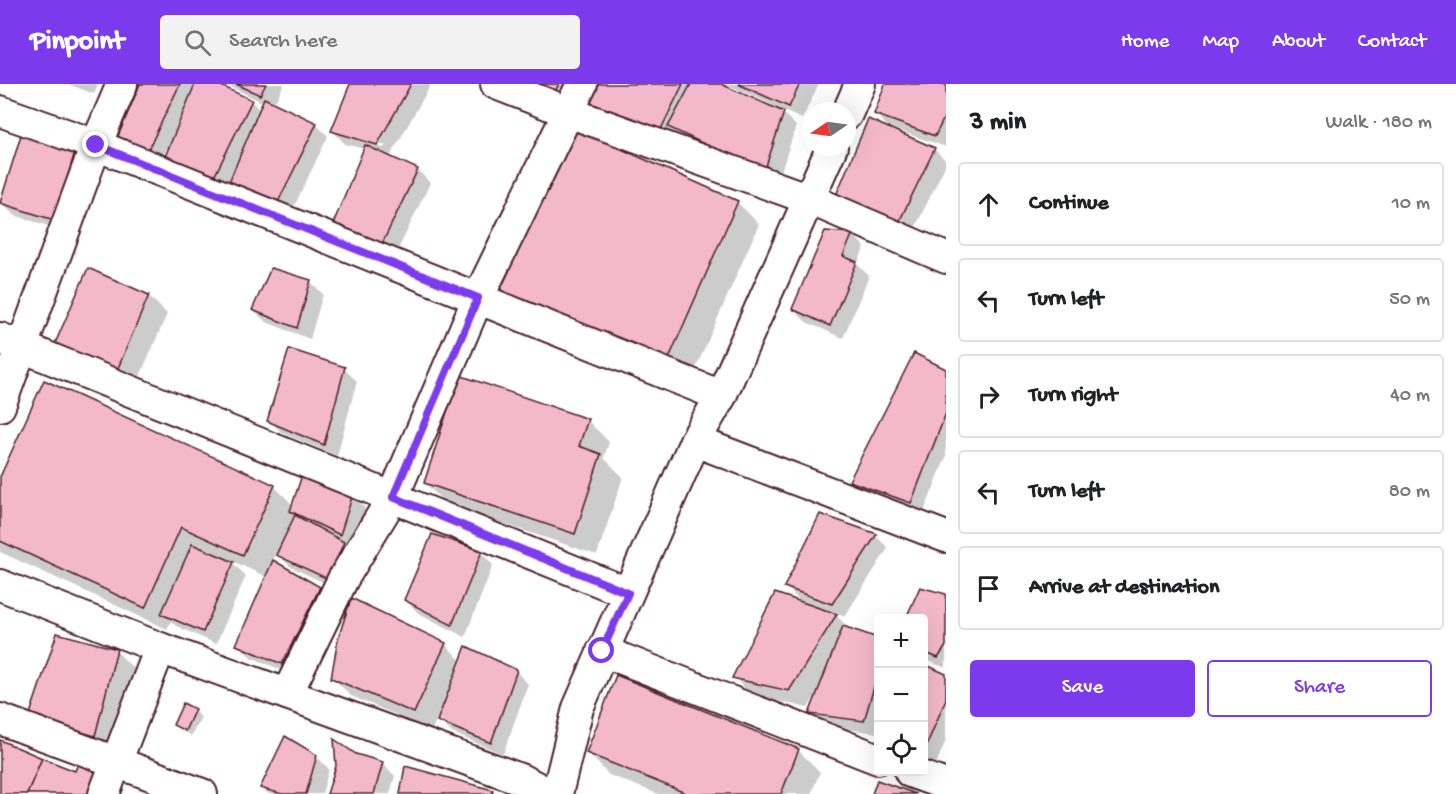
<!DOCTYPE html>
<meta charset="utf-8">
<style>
:root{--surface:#fff;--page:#f2f2f2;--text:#202124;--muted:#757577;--line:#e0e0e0;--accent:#7c3aed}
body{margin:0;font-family:"Gochi Hand",sans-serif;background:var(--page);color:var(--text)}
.controls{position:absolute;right:18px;bottom:18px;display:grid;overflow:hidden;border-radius:6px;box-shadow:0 6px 24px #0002}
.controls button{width:54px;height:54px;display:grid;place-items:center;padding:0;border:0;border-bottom:2px solid var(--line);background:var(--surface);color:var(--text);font:30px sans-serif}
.compass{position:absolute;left:802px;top:18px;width:54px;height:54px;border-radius:50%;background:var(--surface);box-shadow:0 6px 24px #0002;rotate:257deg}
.stop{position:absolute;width:18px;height:18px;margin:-14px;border:4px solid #7c3aed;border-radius:50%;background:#fff}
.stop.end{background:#7c3aed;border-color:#fff;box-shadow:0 2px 6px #0008}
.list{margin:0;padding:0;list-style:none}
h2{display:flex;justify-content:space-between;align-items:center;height:78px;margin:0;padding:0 24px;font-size:26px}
h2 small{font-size:20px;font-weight:400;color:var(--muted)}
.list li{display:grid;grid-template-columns:39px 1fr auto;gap:18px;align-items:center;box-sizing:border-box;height:84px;margin:0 12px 12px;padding:0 12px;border:2px solid var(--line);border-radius:6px}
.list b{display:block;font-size:22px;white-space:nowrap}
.list em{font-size:20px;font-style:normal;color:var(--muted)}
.actions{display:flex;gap:12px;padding:18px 24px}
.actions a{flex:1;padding:14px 0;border:2px solid var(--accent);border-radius:6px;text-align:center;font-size:21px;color:var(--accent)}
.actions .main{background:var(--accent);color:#fff}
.icon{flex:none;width:33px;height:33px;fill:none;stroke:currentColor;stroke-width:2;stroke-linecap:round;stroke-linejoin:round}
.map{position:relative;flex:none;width:946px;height:710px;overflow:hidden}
header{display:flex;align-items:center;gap:36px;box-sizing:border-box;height:84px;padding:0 30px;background:var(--accent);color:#fff}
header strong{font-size:28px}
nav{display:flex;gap:33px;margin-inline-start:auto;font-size:21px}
.search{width:420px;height:54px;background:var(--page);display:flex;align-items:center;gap:15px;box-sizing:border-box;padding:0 21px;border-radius:6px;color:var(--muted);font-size:22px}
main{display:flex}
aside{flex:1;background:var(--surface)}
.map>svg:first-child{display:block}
</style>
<header>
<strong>Pinpoint</strong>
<div class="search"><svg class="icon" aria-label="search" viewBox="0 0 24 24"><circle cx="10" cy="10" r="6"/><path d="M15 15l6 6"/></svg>Search here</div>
<nav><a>Home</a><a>Map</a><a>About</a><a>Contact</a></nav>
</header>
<main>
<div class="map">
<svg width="946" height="710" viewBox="0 0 946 710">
<rect width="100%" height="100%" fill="#fff"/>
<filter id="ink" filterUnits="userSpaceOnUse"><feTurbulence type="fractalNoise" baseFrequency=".0167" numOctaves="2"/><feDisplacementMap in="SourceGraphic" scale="12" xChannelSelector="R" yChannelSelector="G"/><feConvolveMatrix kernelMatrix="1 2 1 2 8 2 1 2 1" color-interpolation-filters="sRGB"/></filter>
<g filter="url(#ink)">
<g fill="#0003" fill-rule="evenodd">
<path d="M68,0H98L94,10Z"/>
<path d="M141,0H192L195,3L197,0H213L251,17L260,26L264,19L225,0H284L274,20L316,40L328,52L290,131L243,110L231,97L225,109L167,64L158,83L133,64Z"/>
<path d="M352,0H428L430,2L390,73L418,86L430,99L392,178L332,144L365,65L345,60L333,47ZM347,50L385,61L384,64L347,53Z"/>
<path d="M524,0H577L567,20Z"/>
<path d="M593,0H717L771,24L772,21L726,0H819L802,35L779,25L796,42L777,100L683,55L678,50L674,57L599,30Z"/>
<path d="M886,0H946V63L888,43L875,30Z"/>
<path d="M934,65L946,77V80L911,152L849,129Z"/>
<path d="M74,70L87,82L67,148L14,131L1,119Z"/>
<path d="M737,118L759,140L688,302L524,229Z"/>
<path d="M852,150L865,163L857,180L869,192L843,254L806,238L793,225Z"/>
<path d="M88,186L149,212L167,230L133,308L55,264Z"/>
<path d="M310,197L323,210L310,255L266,238L253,226Z"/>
<path d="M344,285L357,297L337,372L282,349L269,336Z"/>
<path d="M946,287V373L923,430L863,410L851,397Z"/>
<path d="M45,298L274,402L294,422L352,412L365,424L353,463L342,458L356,472L341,507L291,483L276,469L272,478L319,504L332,517L295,592L251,573L238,560L267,493L230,476L246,492L216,560L176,542L171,537L167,545L0,468V397Z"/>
<path d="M587,336L609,358L604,374L623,393L597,471L447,421L425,399Z"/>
<path d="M876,452L888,464L845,532L832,527L851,546L878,556V647L877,649L823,642L810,630L818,610H816L808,624L751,611L734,593L803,520L786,503Z"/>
<path d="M481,468L493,481L465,553L418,529L406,516Z"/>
<path d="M921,505L946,512V584L924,575V534H908Z"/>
<path d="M445,560L462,578L516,587L528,600L503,670L452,649L437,634L432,646L351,612L333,594Z"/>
<path d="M116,567L134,585L113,669L49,651Z"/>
<path d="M924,582L946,591V656L936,680L924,674Z"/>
<path d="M184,621L194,627L201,633L191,652L181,646L175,640Z"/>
<path d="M798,666L820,688L811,710H658L609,691L587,668Z"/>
<path d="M356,671L382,679L395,692L390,710H329Z"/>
<path d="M316,672L329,685L322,710H269L262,704Z"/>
</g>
<g fill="#f3b9ca" stroke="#4a1f2b" stroke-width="1.5">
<path d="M140,0H180L145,72L118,52Z"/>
<path d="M195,0H217L252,16L212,97L164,75Z"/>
<path d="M236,0H266L260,11Z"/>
<path d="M350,0H411L377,61L331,47Z"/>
<path d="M536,0H559L554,9Z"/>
<path d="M592,0H683L661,45L584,18Z"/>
<path d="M691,0H721L784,28L764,88L668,43Z"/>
<path d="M738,0H800L789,23Z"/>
<path d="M885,0H946V30L935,52L874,30Z"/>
<path d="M264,14L317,39L277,120L229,98Z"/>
<path d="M868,35L935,64L898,140L834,116Z"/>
<path d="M572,43L738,117L666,281L500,207Z"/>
<path d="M21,51L75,68L54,136L0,119Z"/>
<path d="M365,61L418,85L379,166L331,145Z"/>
<path d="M825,147L853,149L843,172L857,178L830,242L792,225Z"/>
<path d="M88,184L149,211L115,291L53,264Z"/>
<path d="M271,184L311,196L297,244L252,226Z"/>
<path d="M289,265L345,283L324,361L267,337Z"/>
<path d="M914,269L946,285V329L911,419L849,397Z"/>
<path d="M459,291L588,335L579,362L601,370L575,450L424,399Z"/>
<path d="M44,296L275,401L243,471L181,443L145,524L0,457V393Z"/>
<path d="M304,385L353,410L340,451L290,427Z"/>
<path d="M820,430L877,450L832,520L784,503Z"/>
<path d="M295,431L344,458L328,495L276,471Z"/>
<path d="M432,450L482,467L452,541L404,516Z"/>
<path d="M192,460L234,478L203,548L161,530Z"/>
<path d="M273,476L320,503L282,580L236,561Z"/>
<path d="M920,503L946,510V562L938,574L924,568V534H906Z"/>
<path d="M775,509L837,530L789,607L732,594Z"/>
<path d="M351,514L446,559L414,629L331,594L338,555Z"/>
<path d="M843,542L878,554V589L864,637L809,630Z"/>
<path d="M57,549L117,565L95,652L29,633Z"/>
<path d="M466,562L517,586L491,659L437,637Z"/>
<path d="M924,580L946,590V615L924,667Z"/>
<path d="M616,591L799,665L781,710H688L586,669Z"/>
<path d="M183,619L195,625L185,647L173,641Z"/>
<path d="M285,652L317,671L306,710H282L260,704Z"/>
<path d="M334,655L356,670L383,678L374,710H327L336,682Z"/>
<path d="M0,656L42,674L27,710H0Z"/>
<path d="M42,674L75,687L79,677L105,688L96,710H27Z"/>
<path d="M405,682L493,706L492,710H400Z"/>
<path d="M877,696L916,710H872Z"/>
</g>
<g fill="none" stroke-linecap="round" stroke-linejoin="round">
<g stroke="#4a1f2b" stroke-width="34">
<g id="minor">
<path d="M496,0L568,28L809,115L946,174"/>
<path d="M0,27L96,61L721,312"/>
<path d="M847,30L860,0"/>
<path d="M0,254L628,509"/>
<path d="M0,322L96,61L122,0"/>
<path d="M695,357L946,453"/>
<path d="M0,501L160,564L520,695L550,710"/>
<path d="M602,567L878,675"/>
<path d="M287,610L343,495L393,413L478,214L582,0"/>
<path d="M0,635L202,710"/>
<path d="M910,688L946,701"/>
<path d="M104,710L160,564"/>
<path d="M557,710L578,624L695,357L721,312L832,63"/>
</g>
</g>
<use href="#minor" stroke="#fff" stroke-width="30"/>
</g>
</g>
<g fill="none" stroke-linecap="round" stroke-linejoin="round" filter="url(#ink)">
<path stroke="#7c3aed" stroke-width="8" d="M96,61L478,214L393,413L628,509L602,567"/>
</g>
</svg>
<div class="controls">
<button>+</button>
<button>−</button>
<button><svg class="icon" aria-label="locate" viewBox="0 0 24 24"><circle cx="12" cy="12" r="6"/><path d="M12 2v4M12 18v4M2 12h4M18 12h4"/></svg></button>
</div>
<svg class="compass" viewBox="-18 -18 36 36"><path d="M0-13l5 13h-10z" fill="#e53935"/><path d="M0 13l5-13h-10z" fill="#757577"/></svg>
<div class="stop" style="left:602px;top:567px"></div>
<div class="stop end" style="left:96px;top:61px"></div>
</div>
<aside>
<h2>3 min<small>Walk · 180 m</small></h2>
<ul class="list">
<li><svg class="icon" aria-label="ahead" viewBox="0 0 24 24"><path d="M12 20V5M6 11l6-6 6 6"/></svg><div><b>Continue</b></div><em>10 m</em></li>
<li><svg class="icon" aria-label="left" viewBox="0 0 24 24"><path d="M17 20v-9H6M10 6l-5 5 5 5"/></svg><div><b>Turn left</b></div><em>50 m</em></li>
<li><svg class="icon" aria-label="right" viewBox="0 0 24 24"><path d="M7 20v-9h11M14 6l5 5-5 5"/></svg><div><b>Turn right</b></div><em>40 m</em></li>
<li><svg class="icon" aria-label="left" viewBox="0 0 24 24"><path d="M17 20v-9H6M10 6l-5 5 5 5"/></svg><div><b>Turn left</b></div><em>80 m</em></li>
<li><svg class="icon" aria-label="arrive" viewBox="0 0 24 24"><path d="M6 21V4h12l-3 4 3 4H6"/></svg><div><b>Arrive at destination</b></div></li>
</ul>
<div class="actions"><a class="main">Save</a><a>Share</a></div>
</aside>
</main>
